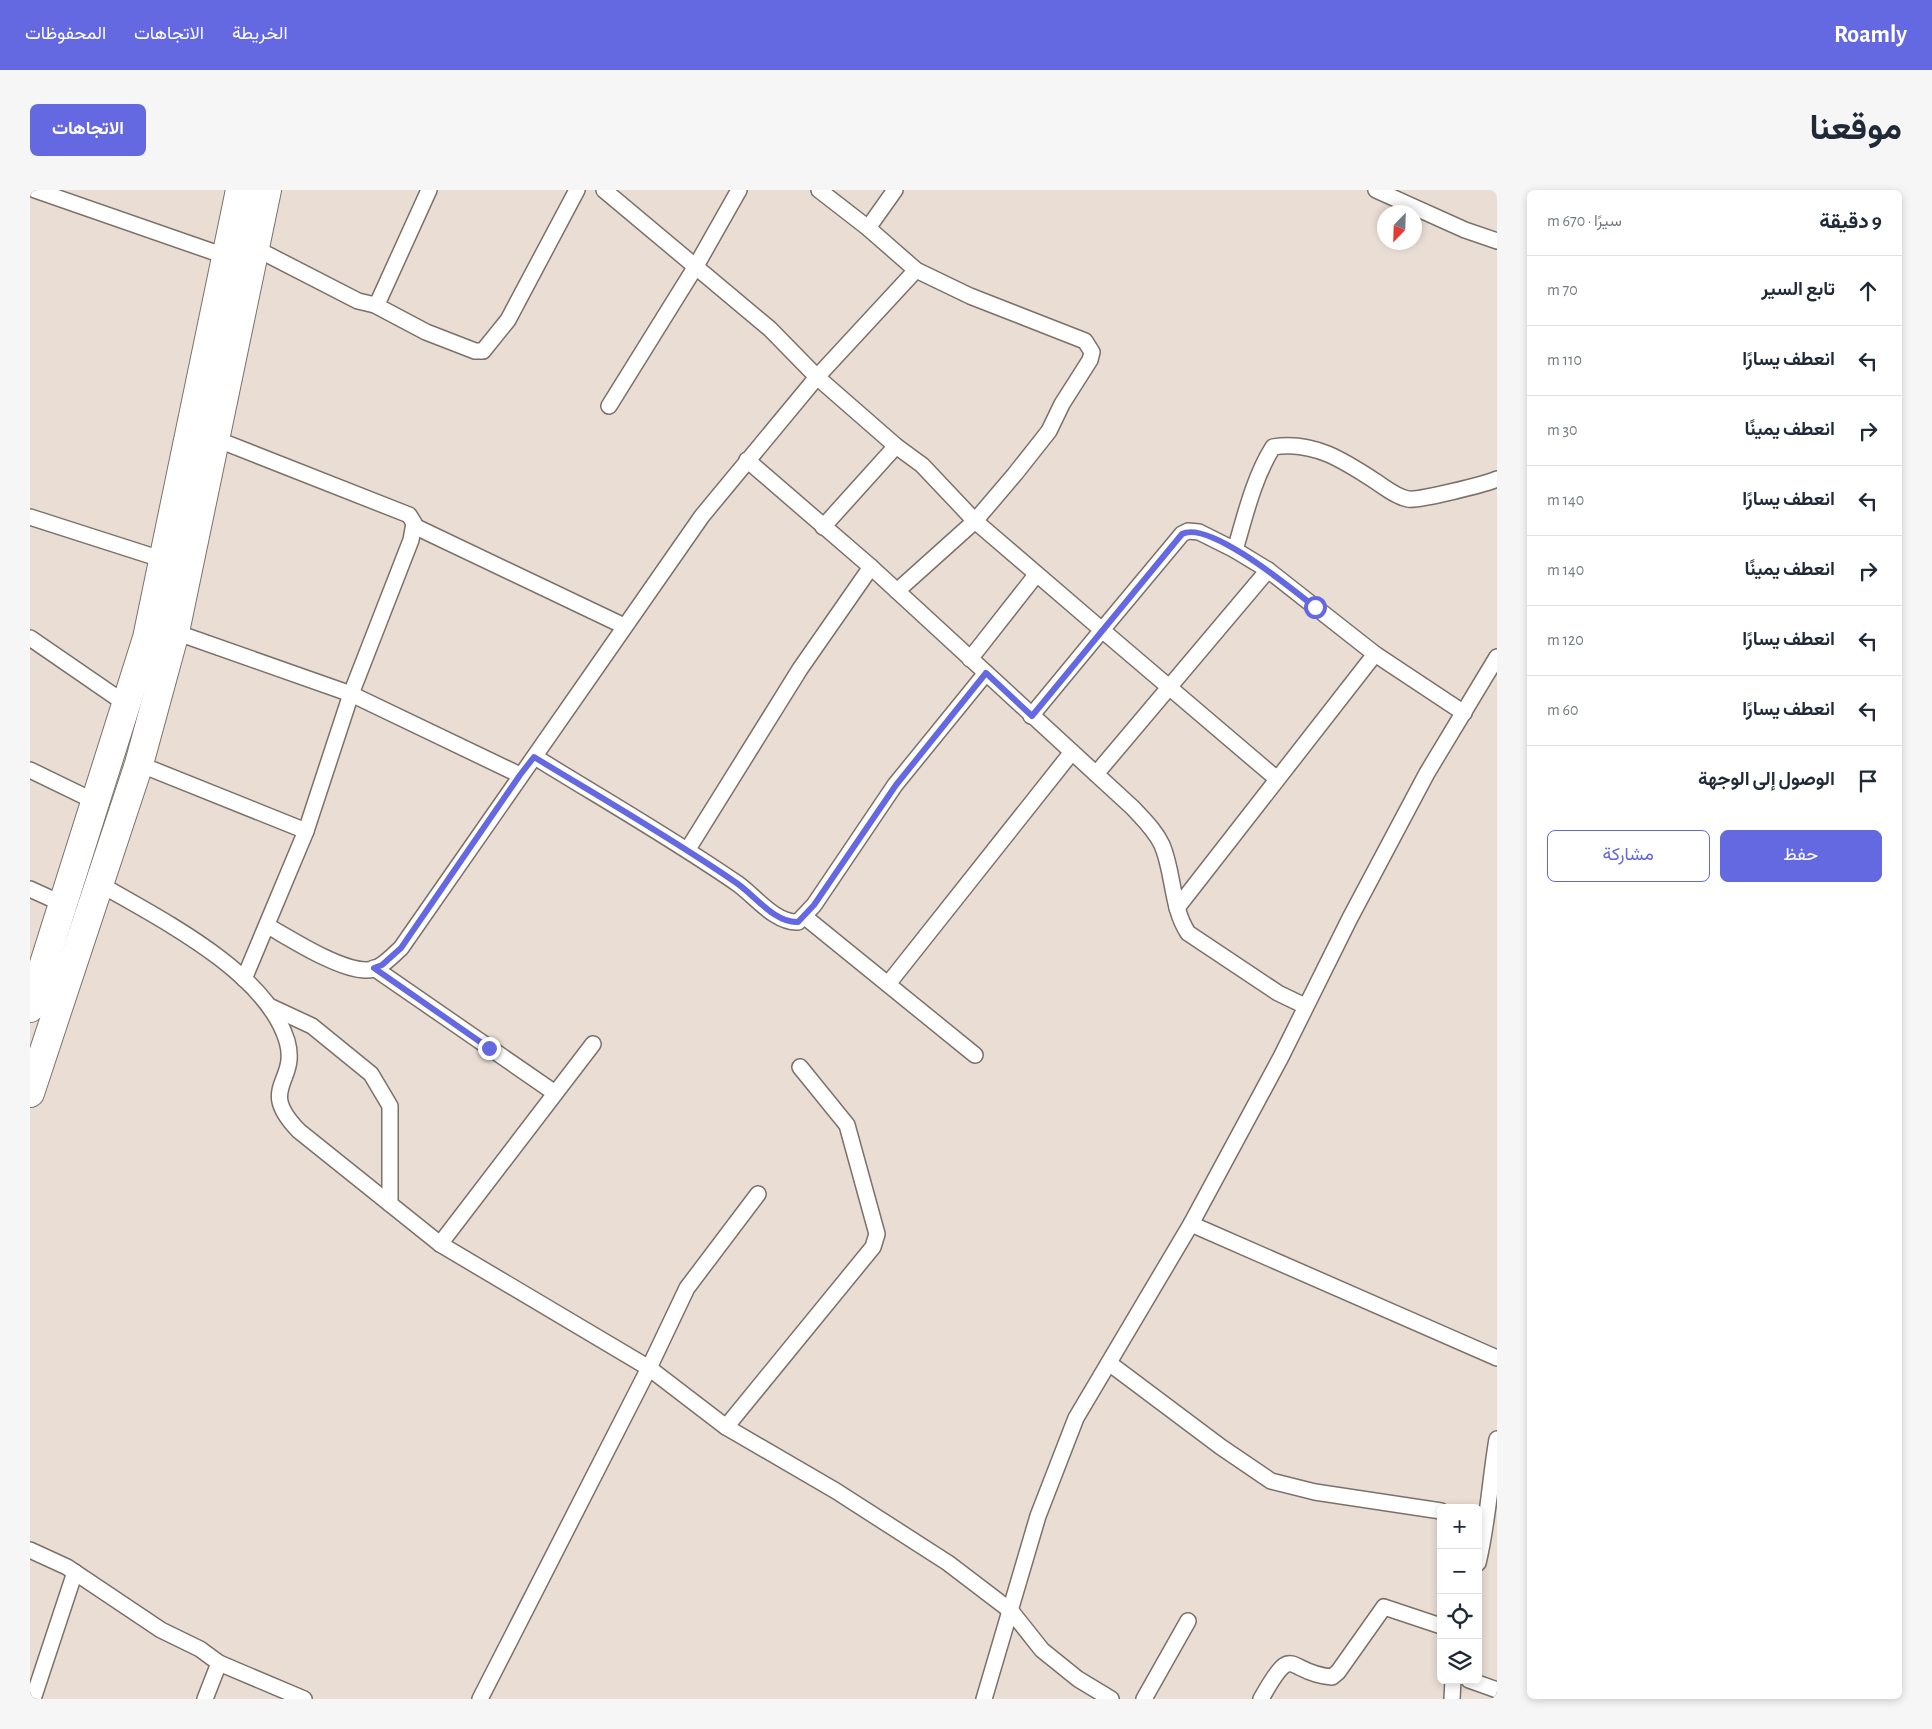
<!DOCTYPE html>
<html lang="ar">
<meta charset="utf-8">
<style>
:root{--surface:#fff;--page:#f6f6f7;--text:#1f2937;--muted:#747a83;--line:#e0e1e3;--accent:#6468e1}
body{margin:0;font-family:"Alegreya Sans",Vazirmatn,sans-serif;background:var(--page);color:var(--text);direction:rtl}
.controls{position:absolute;right:15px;bottom:15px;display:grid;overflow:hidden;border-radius:8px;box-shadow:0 2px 8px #0003}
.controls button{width:45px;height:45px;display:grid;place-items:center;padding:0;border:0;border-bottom:1px solid var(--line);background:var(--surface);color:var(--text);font:25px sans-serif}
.compass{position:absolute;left:1347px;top:15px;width:45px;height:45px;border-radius:50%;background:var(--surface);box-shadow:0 2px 8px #0003;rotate:203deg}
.stop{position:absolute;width:15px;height:15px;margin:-11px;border:4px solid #6468e1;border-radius:50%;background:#fff}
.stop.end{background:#6468e1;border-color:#fff;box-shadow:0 1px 5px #0008}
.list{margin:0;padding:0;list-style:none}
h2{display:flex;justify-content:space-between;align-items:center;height:65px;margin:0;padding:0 20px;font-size:21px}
h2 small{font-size:16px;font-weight:400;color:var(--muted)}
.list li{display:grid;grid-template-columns:32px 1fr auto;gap:15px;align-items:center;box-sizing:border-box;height:70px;padding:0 20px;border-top:1px solid var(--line)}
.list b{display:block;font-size:19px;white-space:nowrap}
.list em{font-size:16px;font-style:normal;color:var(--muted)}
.actions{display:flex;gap:10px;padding:15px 20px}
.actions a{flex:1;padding:11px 0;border:1px solid var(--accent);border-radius:8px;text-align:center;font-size:18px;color:var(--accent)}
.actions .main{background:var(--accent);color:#fff}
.icon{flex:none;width:28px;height:28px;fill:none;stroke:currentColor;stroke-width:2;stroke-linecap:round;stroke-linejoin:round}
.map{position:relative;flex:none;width:1467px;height:1509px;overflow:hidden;direction:ltr;border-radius:8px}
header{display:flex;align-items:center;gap:30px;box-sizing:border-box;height:70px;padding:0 25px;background:var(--accent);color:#fff}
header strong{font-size:24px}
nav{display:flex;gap:28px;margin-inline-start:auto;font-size:18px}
.intro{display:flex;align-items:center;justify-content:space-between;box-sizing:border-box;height:120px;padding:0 30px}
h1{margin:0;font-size:35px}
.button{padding:12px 22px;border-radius:8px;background:var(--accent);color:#fff;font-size:18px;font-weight:700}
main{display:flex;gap:30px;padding:0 30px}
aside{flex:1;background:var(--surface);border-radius:8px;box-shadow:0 2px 8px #0003}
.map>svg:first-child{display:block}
</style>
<header>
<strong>Roamly</strong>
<nav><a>الخريطة</a><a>الاتجاهات</a><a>المحفوظات</a></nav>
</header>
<div class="intro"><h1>موقعنا</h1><a class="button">الاتجاهات</a></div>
<main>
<aside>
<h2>9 دقيقة<small>سيرًا · 670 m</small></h2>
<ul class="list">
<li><svg class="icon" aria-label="ahead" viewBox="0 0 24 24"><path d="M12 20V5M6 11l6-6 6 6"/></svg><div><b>تابع السير</b></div><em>70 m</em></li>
<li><svg class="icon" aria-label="left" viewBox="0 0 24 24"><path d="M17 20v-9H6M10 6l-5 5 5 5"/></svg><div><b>انعطف يسارًا</b></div><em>110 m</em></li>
<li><svg class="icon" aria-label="right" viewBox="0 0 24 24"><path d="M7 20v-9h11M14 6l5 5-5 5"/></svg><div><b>انعطف يمينًا</b></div><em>30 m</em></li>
<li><svg class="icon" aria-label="left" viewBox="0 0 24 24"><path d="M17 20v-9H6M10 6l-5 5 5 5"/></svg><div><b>انعطف يسارًا</b></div><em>140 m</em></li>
<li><svg class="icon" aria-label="right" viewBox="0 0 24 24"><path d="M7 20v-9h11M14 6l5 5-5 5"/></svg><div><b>انعطف يمينًا</b></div><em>140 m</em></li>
<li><svg class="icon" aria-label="left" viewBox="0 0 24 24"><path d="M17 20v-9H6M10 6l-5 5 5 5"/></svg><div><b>انعطف يسارًا</b></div><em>120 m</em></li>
<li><svg class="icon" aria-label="left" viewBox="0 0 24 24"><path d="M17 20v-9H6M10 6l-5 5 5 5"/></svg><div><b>انعطف يسارًا</b></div><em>60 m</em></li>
<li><svg class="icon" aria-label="arrive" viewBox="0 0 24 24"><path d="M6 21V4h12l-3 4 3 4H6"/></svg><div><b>الوصول إلى الوجهة</b></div></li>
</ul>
<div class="actions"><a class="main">حفظ</a><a>مشاركة</a></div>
</aside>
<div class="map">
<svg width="1467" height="1509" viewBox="0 0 1467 1509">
<rect width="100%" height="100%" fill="#e9ddd4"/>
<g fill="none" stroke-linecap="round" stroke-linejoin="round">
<g stroke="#7c716a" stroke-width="18">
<g id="street">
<path d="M5,0L195,66"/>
<path d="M574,0L740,139L787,187L866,256L892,275L945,331L1072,440L1001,526"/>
<path d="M789,0L838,38L886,80L940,106L1055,151L1062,162L1060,170L1032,214L1019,241L985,284L945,331L867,401"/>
<path d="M1346,0L1435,40L1467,51"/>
<path d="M838,38L865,0"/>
<path d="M223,57L328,111L345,115L349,110L399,0"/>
<path d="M345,115L396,142L445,161H453L478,130L547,0"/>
<path d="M579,216L666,76L709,0"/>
<path d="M186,249L379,325L384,333L381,350L321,504L276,641L214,789"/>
<path d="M717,270L841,377L1103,618C1113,629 1125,640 1132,655C1144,683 1141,717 1158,743L1248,803L1275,816"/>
<path d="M0,327L134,370"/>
<path d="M384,336L594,436"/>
<path d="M793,337L866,256"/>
<path d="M1205,360C1215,326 1224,287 1243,257C1284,250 1316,272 1348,293C1357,299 1367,307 1378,309C1388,311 1456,294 1467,289"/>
<path d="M145,442L321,504L490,585"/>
<path d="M0,448L96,514"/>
<path d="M940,469L1006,385"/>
<path d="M505,567C573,609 643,649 708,694C726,707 745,733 768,732L784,715L865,595L956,483"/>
<path d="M109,574L276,641"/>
<path d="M0,580L66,612"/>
<path d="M1066,584L1238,380"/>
<path d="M1247,589L1072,440L1152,344L1158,341L1169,342L1205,360L1238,380L1345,464L1434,523"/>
<path d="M658,659L770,479L841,377"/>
<path d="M68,693C128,728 236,781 257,851C269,893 226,897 269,941L410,1054L619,1178L657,1098L728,1004"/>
<path d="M0,699L33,714"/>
<path d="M1147,718L1345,464"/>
<path d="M775,727L945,865"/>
<path d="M238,736C261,749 309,780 336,780C350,780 361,767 371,758L672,326L787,187L886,80"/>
<path d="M344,778L525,903"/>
<path d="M858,794L1042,562"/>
<path d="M239,816L282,836L341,884L360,916V1014"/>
<path d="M1161,1034L1467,1168"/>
<path d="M410,1054L563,854"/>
<path d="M1079,1173L1191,1257L1241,1291L1285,1302L1411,1321"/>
<path d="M696,1237L843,1057L847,1044L817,935L770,877"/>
<path d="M0,1360L37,1377L131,1440L170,1459L189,1473L274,1509"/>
<path d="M1448,1373C1458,1332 1460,1290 1467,1249"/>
<path d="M1439,1490L1467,1500"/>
<path d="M3,1509L45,1382"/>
<path d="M175,1509L189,1473"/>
<path d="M450,1509L619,1178L696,1237L806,1301L918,1373L981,1421L1012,1460L1048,1489L1081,1509"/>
<path d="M954,1509L1008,1326L1046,1228L1161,1034L1251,867L1320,728L1397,583L1467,467"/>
<path d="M1114,1509L1158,1431"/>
<path d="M1231,1509C1265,1448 1256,1484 1302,1487L1308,1482L1354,1417L1411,1436"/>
<path d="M1422,1509L1423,1490"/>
</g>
</g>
<g stroke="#7c716a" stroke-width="30">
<g id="highway">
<path d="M0,818L117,448L210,0"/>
<path d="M0,903L109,574L145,442L237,0"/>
</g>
</g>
<use href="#street" stroke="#fff" stroke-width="15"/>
<use href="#highway" stroke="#fff" stroke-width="28"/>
</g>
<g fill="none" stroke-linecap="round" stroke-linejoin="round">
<path stroke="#6468e1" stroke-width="6" d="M459,858L344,778L352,775L371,758L490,585L504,567C573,609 643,649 708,694C726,707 745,733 768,732L784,715L866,595L956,483L1002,526L1152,344C1179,330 1262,399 1285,417"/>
</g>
</svg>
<div class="controls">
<button>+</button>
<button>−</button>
<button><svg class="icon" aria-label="locate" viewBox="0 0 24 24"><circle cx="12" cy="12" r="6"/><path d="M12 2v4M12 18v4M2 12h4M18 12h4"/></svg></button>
<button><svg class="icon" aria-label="layers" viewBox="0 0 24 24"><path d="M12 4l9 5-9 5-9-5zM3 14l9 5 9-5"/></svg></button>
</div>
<svg class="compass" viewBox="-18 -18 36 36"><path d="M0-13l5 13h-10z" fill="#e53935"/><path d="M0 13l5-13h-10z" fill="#747a83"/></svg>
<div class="stop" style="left:1285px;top:417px"></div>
<div class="stop end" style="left:459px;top:858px"></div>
</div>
</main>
